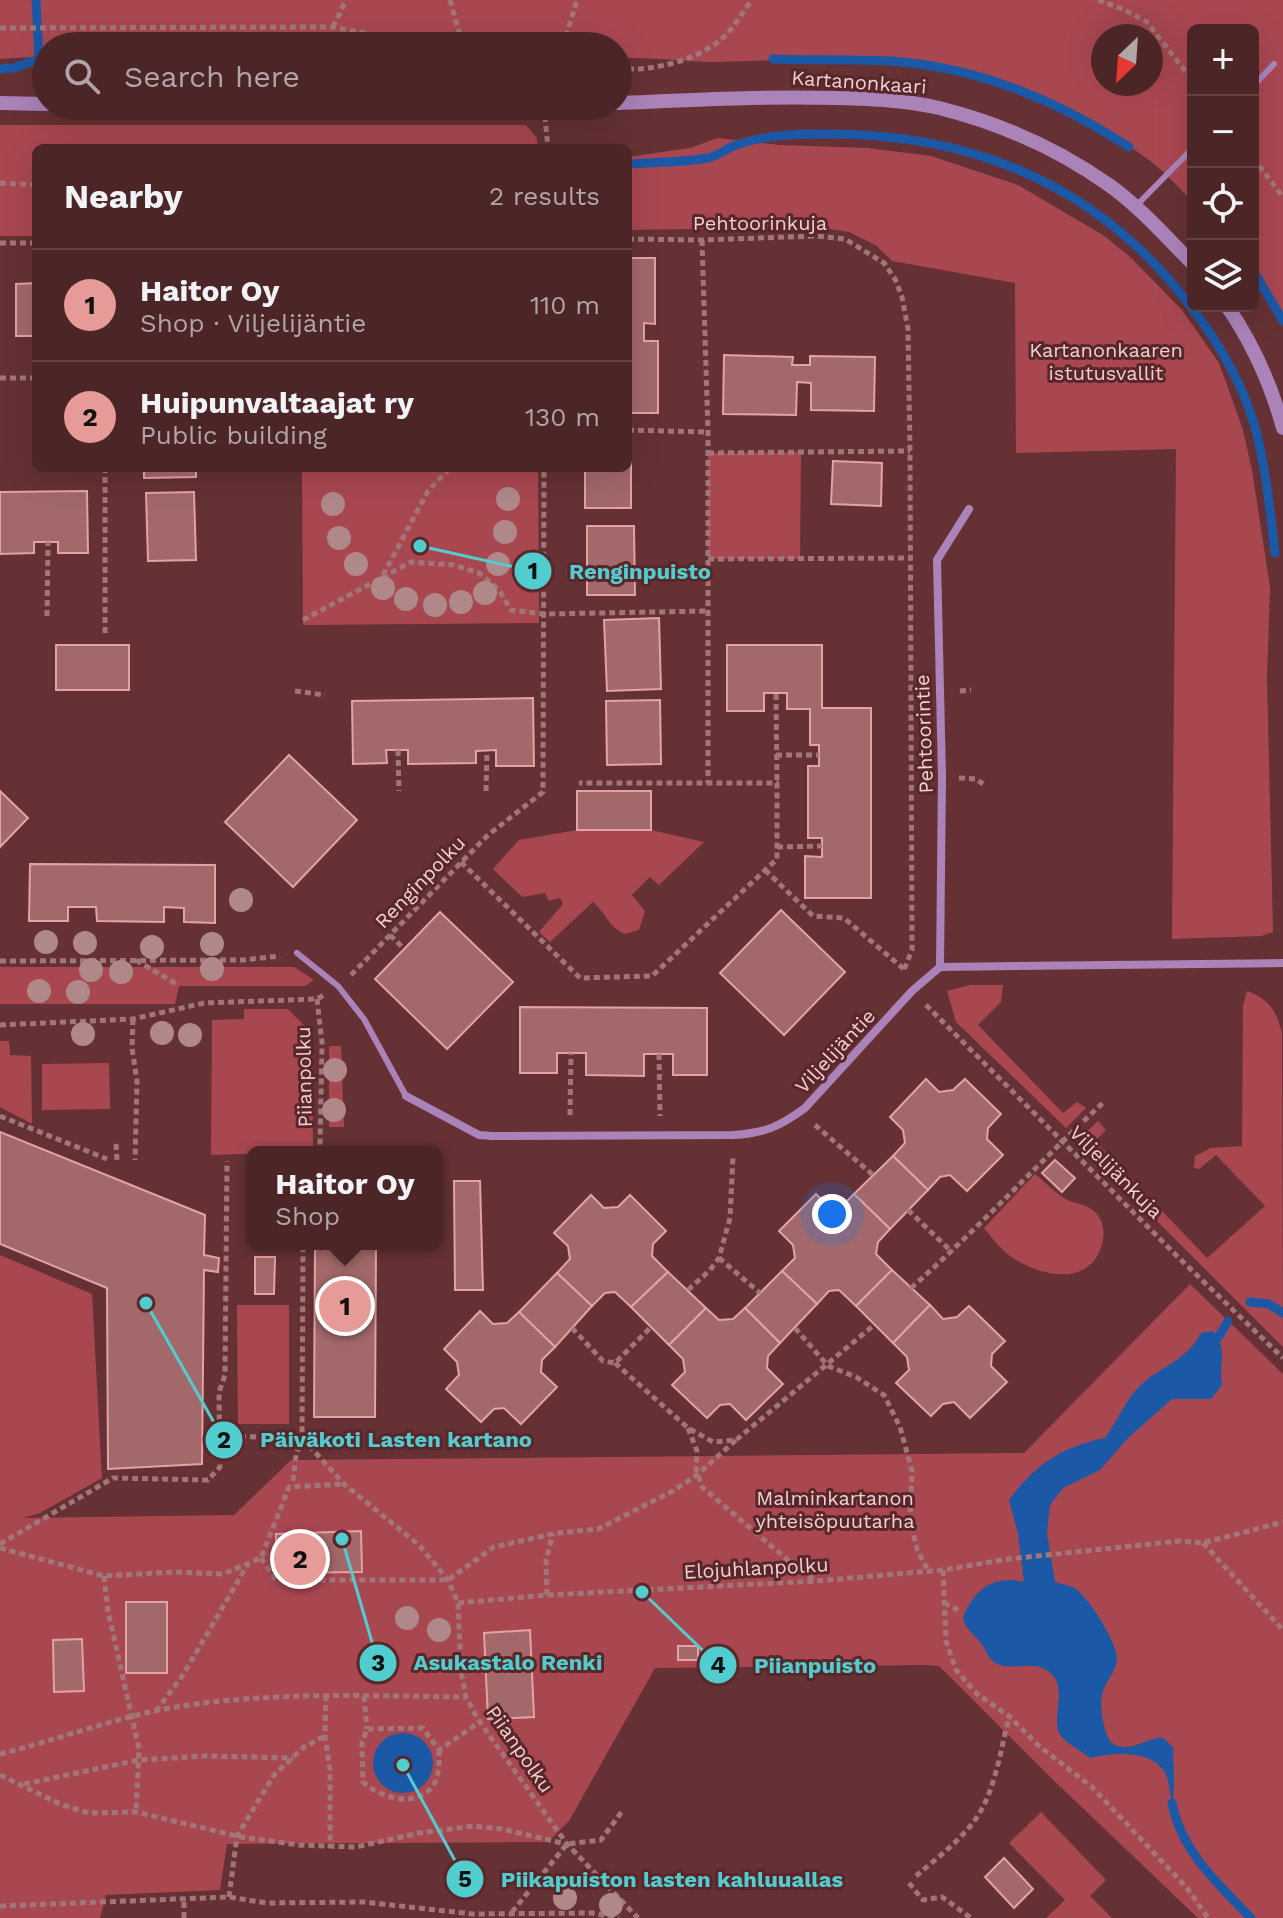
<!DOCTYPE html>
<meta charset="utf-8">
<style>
:root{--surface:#4c2527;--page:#532d2f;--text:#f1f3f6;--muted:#b2a5a7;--line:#634244;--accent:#e69b98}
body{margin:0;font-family:"Work Sans",sans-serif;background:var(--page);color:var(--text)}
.controls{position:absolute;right:24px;top:24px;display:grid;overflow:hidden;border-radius:12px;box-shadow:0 8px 32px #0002}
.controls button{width:72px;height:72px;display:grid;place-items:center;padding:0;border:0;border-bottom:2px solid var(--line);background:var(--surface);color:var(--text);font:40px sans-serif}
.compass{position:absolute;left:1091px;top:24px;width:72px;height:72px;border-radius:50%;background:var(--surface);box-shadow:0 8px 32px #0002;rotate:205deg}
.you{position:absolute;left:832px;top:1214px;width:28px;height:28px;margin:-20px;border:6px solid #fff;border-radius:50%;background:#1a73e8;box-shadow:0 0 0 12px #1a73e833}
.badge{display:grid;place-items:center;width:52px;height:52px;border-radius:50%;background:var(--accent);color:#111;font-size:26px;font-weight:700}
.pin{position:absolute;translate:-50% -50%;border:4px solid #fff;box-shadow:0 2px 8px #0006}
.popup{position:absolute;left:247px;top:1146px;width:196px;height:104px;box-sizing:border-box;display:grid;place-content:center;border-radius:12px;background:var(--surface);filter:drop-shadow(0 2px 6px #0005);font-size:26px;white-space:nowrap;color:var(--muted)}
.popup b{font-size:30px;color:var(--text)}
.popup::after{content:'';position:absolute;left:50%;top:100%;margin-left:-16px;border:16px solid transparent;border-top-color:var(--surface)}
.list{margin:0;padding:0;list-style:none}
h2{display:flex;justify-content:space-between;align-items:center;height:104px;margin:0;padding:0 32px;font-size:34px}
h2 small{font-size:26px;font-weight:400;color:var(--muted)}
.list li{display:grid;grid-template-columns:52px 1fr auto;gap:24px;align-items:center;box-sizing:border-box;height:112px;padding:0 32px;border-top:2px solid var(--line)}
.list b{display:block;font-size:30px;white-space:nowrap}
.list p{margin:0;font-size:26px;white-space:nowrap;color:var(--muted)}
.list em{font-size:26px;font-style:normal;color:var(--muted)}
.icon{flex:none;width:44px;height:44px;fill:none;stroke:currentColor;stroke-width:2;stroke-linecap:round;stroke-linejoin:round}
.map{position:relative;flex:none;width:1283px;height:1918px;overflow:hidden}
.search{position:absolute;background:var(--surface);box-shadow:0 8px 32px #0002;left:32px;top:32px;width:600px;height:88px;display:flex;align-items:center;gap:20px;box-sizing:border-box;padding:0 28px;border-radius:44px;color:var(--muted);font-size:30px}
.panel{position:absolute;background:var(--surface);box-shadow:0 8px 32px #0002;left:32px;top:144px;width:600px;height:328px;border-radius:12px}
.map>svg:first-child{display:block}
</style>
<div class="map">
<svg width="1283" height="1918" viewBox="0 0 1283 1918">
<rect width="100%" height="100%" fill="#653134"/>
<g fill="#a94751" fill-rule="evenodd">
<path d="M0,0H1283V324L1253,275V30H1193V202C1179,188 1165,172 1149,160C1080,108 976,72 891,62C833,56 773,61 715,62C682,62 650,57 618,58V46H509L490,41L470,46H46V61L33,57L0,59ZM1103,36H1151V84H1103Z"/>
<path d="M0,125H526L537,138V148H36V236H0Z"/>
<path d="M718,138L780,145L867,148L931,156L1018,185L1103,235L1129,256L1182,310L1219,363L1243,430L1252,470L1270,587L1267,678L1273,932L1261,936L1172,939L1176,449L1016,453L1015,283L892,261L877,246L849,232L817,227L628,230V157L690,148Z"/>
<path d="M801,452L800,559H708V453Z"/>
<path d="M302,468H538L539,623L303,625Z"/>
<path d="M577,830H651L704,842L659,885L650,877L632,895L645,911L639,930L624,934C606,924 607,914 593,902L550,942L539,932L563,904L560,898L549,901L545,893L522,897L493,869L519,840Z"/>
<path d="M0,967H294L314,980L305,986H179L175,1004H0Z"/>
<path d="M970,985H1003L1001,1002L978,1025L1063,1113L1077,1102L1086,1108L1066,1128L956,1022L947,991Z"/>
<path d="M1247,991C1269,999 1276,1010 1282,1033L1283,1347L1077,1141L1098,1121L1106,1130L1095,1141L1207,1258L1265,1206L1216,1155L1199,1169L1194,1168L1195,1156L1211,1148L1242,1146L1243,1006Z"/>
<path d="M244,1009H288L312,1033L313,1146L305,1152L211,1155L212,1020L244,1019Z"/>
<path d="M0,1041H9L10,1055L31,1056L32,1124L0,1107Z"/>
<path d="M329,1046H341L344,1127H329Z"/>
<path d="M109,1063L110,1109L42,1110V1064Z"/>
<path d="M1035,1174C1045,1182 1054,1192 1064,1198C1074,1205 1088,1203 1097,1214C1104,1224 1105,1233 1102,1244C1090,1290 1034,1276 1005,1252C997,1245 991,1236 984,1228Z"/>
<path d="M0,1255L92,1294L102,1478L40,1513L23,1518L234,1515L291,1460L1024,1453L1190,1284L1283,1374V1918H1198L1046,1773L939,1666L925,1665L655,1668L569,1821L548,1842L227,1844L220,1890L106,1895L100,1918H0Z"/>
<path d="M237,1305H289V1424H238Z"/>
<path d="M1041,1812L1106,1880L1090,1896L1112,1918H1046L1065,1900L1009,1843Z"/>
</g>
<g fill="#1b58a6">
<path d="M1213,1331C1229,1352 1218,1361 1222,1385L1211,1399H1172L1127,1439L1100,1470L1063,1488L1050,1505L1047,1533L1055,1582C1061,1584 1068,1585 1073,1587C1087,1594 1119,1645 1117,1660C1115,1673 1105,1682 1102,1694C1099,1705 1104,1741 1115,1745C1131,1752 1146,1739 1162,1737L1173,1747C1173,1766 1176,1785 1172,1803C1170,1794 1169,1778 1164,1771C1149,1749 1111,1753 1090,1758C1081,1750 1060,1741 1058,1730C1053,1712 1068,1684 1048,1671C1032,1659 1010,1673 994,1662C988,1658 985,1648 980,1642C973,1633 965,1629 963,1618C973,1590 994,1574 1024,1582L1018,1534L1009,1500C1036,1464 1061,1447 1105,1438C1116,1423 1124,1404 1136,1390C1157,1366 1185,1364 1201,1333Z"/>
<circle cx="403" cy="1763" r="30"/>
</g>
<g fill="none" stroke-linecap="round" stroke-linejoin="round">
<g stroke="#1b58a6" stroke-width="9">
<path d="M36,0L39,59"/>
<path d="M773,59C825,61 881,57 932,66C1003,78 1069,108 1129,147"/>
<path d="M0,69L14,68L39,59"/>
<path d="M628,164C654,162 681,163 707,158C717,157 725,149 734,146C759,136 792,134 818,134C969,131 1097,184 1189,304C1217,340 1242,382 1255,427C1266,468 1270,510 1275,553"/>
<path d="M1253,270L1283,321"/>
<path d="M1250,1302L1269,1304L1283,1313"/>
<path d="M1218,1338L1228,1321"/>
<path d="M1172,1803C1181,1851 1218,1884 1251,1918"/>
</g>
</g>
<g fill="#a2686a" stroke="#e3a3a5" stroke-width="2">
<path d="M628,258H655V324L644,323V341H658V413H628Z"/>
<path d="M36,283V336H16V284Z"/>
<path d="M724,355L793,357L792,365H810V356L875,357L874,411L811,410V383L797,382L796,415L723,414Z"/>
<path d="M628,437H631V508H585V468H628Z"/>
<path d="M833,461L882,463L881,506L831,504Z"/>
<path d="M144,468H196V477L144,478Z"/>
<path d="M87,491L88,553H58V542H34V553L0,554V492Z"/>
<path d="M194,492L196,560L148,561L146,493Z"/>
<path d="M587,526H634L635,595H587Z"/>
<path d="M659,618L661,689L607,691L604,620Z"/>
<rect x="56" y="645" width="73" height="45"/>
<path d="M727,645H822V708H871V898H805V856L822,857V838H808V766H819V745H810V709H787V693H764V711H727Z"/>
<path d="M533,698L534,766H496V750L476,751V763L408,764V750H386L387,763L353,764L352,701Z"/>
<path d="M660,700L661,764L607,765L606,701Z"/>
<path d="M289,755L357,820L293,887L225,822Z"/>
<path d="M0,791L28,818L0,847Z"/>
<rect x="577" y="791" width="74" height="39"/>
<path d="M30,864L215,865V923L184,922V908L164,907V922L97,921L96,907H68V921H29Z"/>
<path d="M781,910L845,972L784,1035L720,973Z"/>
<path d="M440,912L513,982L447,1049L375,979Z"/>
<path d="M520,1007L707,1008V1075H673V1054H644V1076L586,1075V1053H557V1073H520Z"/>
<path d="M926,1079L939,1092L953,1090L965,1079L1001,1114L988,1128L987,1139L1003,1155L967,1191L950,1175L940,1177L928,1190L893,1156L905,1143L903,1130L890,1117Z"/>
<path d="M0,1132L205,1215L204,1255L219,1258L218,1272L204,1270L202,1464L108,1469L107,1288L0,1244Z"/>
<path d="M893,1156L928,1190L890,1229L854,1194Z"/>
<path d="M1055,1160L1075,1178L1062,1192L1042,1173Z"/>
<path d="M454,1181H480L483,1290H455Z"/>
<path d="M816,1194L828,1206L843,1205L854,1194L890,1229L878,1242L876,1254L892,1270L856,1306L839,1290L829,1291L817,1304L782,1271L795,1258L793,1245L779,1231Z"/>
<path d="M591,1195L604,1208L618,1207L630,1195L666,1231L653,1244L652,1256L668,1272L631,1307L615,1292L605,1293L592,1306L557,1273L570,1259L568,1246L554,1233Z"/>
<path d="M315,1244H376L375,1417H314Z"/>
<path d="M255,1257H275L274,1294H255Z"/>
<path d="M892,1270L930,1305L893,1343L856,1306Z"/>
<path d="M782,1271L817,1304L780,1343L745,1308Z"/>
<path d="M668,1272L706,1308L669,1345L631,1307Z"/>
<path d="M557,1273L592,1306L555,1347L519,1312Z"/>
<path d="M930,1305L943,1319L957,1317L969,1306L1005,1341L992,1354L991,1366L1007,1382L970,1418L954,1402L943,1404L931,1416L896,1383L909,1370L907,1357L893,1343Z"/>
<path d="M706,1308L719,1320L733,1319L745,1308L780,1343L768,1356L767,1368L783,1384L746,1420L730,1404L720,1405L707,1418L672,1385L685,1372L683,1359L669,1345Z"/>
<path d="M480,1311L493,1324L507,1323L519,1312L555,1347L542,1360L541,1372L557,1387L521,1424L504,1408L494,1409L481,1422L446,1389L459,1375L457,1362L444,1349Z"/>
<path d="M361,1531L362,1572L277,1573L276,1534Z"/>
<rect x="126" y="1602" width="41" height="71"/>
<path d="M530,1630L534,1717L488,1719L484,1633Z"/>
<path d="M82,1639L84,1691L54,1692L53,1640Z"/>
<rect x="678" y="1646" width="20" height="14"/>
<path d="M1004,1858L1033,1889L1014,1908L985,1877Z"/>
</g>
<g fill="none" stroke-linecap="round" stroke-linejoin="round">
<g stroke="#a27678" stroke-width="5" stroke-dasharray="6 4" stroke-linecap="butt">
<path d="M450,0L463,46"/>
<path d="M1098,0L1123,9L1147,22L1193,81"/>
<path d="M333,27L346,0"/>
<path d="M0,28L333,27L388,38L407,46"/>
<path d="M563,46L577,0"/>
<path d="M618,69C654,71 698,61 725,36C735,26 743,11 752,0"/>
<path d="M544,106L548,148"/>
<path d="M1253,158L1283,197"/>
<path d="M0,183L36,185"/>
<path d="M628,239L702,240L816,236L845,239L884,263L895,279L902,297L908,329L910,451L912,950L903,972"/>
<path d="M702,240L708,432V783"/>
<path d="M0,243H36"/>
<path d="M0,378H36"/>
<path d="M628,430L708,432"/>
<path d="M708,453L910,451"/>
<path d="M708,559L912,558"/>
<path d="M383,575L428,491L450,468"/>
<path d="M47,616L48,542"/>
<path d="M303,620L411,562L454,565L479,573L499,590L511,610L545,614L708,611"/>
<path d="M105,633V468"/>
<path d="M295,691L325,695"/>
<path d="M960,691L971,690"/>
<path d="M776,694L777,783"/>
<path d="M398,750L399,791"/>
<path d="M776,755H819"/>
<path d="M959,778L976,779L983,784"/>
<path d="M486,791L487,751"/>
<path d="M777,847L822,846"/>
<path d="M461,862L580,978L652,976L777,859V783H579"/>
<path d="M765,870L813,916L844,918L905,970"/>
<path d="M390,935L404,949"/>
<path d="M136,960L178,985"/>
<path d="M0,961L243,960L280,956"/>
<path d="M351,975L488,835L543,792L544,468"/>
<path d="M926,1005L1177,1256L1283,1358"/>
<path d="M133,1019L132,1048L137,1081L135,1160"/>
<path d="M0,1025L133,1019L204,1003L317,999L324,995"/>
<path d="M659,1054L660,1116"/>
<path d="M570,1115L571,1053"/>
<path d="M0,1116L107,1159"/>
<path d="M815,1125L873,1175"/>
<path d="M116,1144L117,1160"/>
<path d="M314,1152L320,1146L322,1043L317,999"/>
<path d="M908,1210L952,1252"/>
<path d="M719,1258L760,1293"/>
<path d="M911,1288C978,1229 1039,1162 1105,1101"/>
<path d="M688,1290L710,1270L719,1258L730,1218L733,1156"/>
<path d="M572,1328L603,1361L615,1363L651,1327"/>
<path d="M795,1328L828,1366L856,1377L884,1395L900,1427L912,1471L910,1519L917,1549L928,1571"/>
<path d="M615,1363L688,1428L713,1442L736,1440L874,1325"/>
<path d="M688,1428L697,1451L696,1469L702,1487L803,1573L816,1580"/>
<path d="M220,1436L302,1438"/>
<path d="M302,1438L344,1484L419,1545L448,1580L458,1603L461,1672L466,1697L477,1718L567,1844L638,1918"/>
<path d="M293,1481L296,1455L302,1438L303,1244"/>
<path d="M1203,1543L1283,1630"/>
<path d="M0,1544L113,1478L208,1480L220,1467L219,1392L225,1375L227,1161"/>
<path d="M0,1548L104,1576L175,1572L223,1574L261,1558L289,1487L344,1484"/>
<path d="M261,1558L276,1580H448L494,1547L557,1533L598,1529L673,1491L698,1474L736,1440"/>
<path d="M943,1570L946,1641L956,1670L977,1694L1009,1716L1039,1746L1092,1787L1187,1888L1208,1918"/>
<path d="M104,1576L108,1611L139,1749L136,1812"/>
<path d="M547,1595L546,1560L553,1534"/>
<path d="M458,1603L547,1595L816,1581L943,1570L1008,1559L1180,1541L1203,1543L1283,1522"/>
<path d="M944,1603L962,1612"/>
<path d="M326,1695L325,1736L330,1770V1848"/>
<path d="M364,1696L367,1729"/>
<path d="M156,1711L183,1675L248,1564"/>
<path d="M439,1750C439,1762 440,1777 432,1787C415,1809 380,1797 363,1782L362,1742L367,1729L423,1728L439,1750L480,1722"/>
<path d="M0,1754C65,1738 129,1712 196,1704C286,1692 376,1696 466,1697"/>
<path d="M0,1775L60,1804L88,1813L136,1812L241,1837L299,1845L356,1847L419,1833L473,1826L502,1829L566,1844"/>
<path d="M24,1784L139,1760L204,1756L293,1758"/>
<path d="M916,1876C937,1858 964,1838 979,1814C996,1786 1001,1748 1009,1717"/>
<path d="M909,1883L923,1900L942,1897L971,1918"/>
<path d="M229,1897L237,1836L274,1775L304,1747L325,1736"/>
<path d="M0,1906L229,1897L267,1903L364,1902L473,1914L592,1913L619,1918"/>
<path d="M512,1912L567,1844L601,1840L623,1810"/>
<path d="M184,1918V1899"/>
</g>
<g stroke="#ab83b9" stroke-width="6">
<path d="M1253,86L1274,64"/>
<path d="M1135,207L1193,148"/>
<path d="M297,953L338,986L364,1019L406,1096"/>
</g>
<g stroke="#ab83b9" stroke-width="8">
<path d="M940,967L942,777L937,560L969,509"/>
<path d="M406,1096L479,1135L492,1136L733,1135C765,1133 779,1127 805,1108L912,991L940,967L1283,963"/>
</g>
<g stroke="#ab83b9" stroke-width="14">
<path d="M0,103L46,104"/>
<path d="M618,103C691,100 763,96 836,98C870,99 906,100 939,108C999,123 1058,149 1109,185C1140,207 1166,237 1193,264"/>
<path d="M1227,306C1253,344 1271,384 1283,428"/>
</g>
</g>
<g fill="#b0888a">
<circle cx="508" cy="499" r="12"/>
<circle cx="333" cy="504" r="12"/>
<circle cx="505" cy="532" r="12"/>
<circle cx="339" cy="538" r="12"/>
<circle cx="356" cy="564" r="12"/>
<circle cx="498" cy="564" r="12"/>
<circle cx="383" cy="588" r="12"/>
<circle cx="485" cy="593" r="12"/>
<circle cx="406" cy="599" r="12"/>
<circle cx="461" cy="602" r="12"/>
<circle cx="435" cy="605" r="12"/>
<circle cx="241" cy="900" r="12"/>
<circle cx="46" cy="942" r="12"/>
<circle cx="85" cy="943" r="12"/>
<circle cx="212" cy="944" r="12"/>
<circle cx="152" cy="947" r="12"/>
<circle cx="212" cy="969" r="12"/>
<circle cx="91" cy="970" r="12"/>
<circle cx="121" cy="972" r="12"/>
<circle cx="39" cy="991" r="12"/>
<circle cx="78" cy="992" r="12"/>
<circle cx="162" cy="1033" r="12"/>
<circle cx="83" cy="1034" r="12"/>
<circle cx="190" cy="1035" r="12"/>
<circle cx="335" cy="1070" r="12"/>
<circle cx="334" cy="1110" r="12"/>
<circle cx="407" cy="1618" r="12"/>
<circle cx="439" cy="1630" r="12"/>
<circle cx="565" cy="1898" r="12"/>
<circle cx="611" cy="1905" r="12"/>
</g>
<g text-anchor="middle" stroke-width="6" stroke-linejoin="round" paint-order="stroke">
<g font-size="20" fill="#f2d0d1" stroke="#59262a">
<text transform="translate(859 82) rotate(4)" y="7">Kartanonkaari</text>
<text x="760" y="230">Pehtoorinkuja</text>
<text transform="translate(924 734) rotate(-92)" y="7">Pehtoorintie</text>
<text transform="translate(420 882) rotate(-46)" y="7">Renginpolku</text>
<text transform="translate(835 1051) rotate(-47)" y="7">Viljelijäntie</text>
<text transform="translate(304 1077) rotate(-91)" y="7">Piianpolku</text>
<text transform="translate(1116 1172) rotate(45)" y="7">Viljelijänkuja</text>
<text transform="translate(756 1568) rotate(-3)" y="7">Elojuhlanpolku</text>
<text transform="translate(520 1749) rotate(55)" y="7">Piianpolku</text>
</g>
<g font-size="20" fill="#eed0d0" stroke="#59262a">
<text x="1106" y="357">Kartanonkaaren<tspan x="1106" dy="23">istutusvallit</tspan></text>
<text x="835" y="1505">Malminkartanon<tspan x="835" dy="23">yhteisöpuutarha</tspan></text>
</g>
</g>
<path fill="none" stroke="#52cdcf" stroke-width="3" d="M420 546L533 571M146 1303L224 1440M342 1539L378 1663M642 1592L718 1665M403 1765L465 1879"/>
<g fill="#52cdcf" stroke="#59262a" stroke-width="3">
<circle cx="420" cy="546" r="8"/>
<circle cx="146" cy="1303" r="8"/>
<circle cx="342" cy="1539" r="8"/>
<circle cx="642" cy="1592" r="8"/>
<circle cx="403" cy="1765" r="8"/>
<circle cx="533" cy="571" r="20"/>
<circle cx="224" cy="1440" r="20"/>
<circle cx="378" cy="1663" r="20"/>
<circle cx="718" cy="1665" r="20"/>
<circle cx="465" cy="1879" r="20"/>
</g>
<g font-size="24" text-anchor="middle" font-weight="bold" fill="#111">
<text x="533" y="579">1</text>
<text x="224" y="1448">2</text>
<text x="378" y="1671">3</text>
<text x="718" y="1673">4</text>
<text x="465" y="1887">5</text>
</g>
<g font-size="22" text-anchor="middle" font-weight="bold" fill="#52cdcf" stroke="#59262a" stroke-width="6" stroke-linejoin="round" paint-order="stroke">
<text x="640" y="579">Renginpuisto</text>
<text x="396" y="1447">Päiväkoti Lasten kartano</text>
<text x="508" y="1670">Asukastalo Renki</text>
<text x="815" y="1673">Piianpuisto</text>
<text x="672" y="1887">Piikapuiston lasten kahluuallas</text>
</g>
</svg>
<div class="controls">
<button>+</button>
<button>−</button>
<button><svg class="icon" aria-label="locate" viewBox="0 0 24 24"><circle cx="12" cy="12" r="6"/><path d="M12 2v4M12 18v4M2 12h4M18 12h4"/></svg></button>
<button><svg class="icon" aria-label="layers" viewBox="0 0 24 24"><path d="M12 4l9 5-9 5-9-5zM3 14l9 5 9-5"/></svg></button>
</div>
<svg class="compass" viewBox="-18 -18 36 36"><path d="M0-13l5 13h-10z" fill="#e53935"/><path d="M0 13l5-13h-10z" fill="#b2a5a7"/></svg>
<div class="you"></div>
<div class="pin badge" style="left:345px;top:1306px">1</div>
<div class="popup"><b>Haitor Oy</b>Shop</div>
<div class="pin badge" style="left:300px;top:1559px">2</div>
<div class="search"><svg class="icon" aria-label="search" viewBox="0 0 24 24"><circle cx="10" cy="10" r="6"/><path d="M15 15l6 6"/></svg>Search here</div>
<section class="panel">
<h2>Nearby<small>2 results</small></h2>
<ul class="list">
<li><span class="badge">1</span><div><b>Haitor Oy</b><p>Shop · Viljelijäntie</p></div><em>110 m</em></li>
<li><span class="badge">2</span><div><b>Huipunvaltaajat ry</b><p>Public building</p></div><em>130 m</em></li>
</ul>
</section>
</div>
